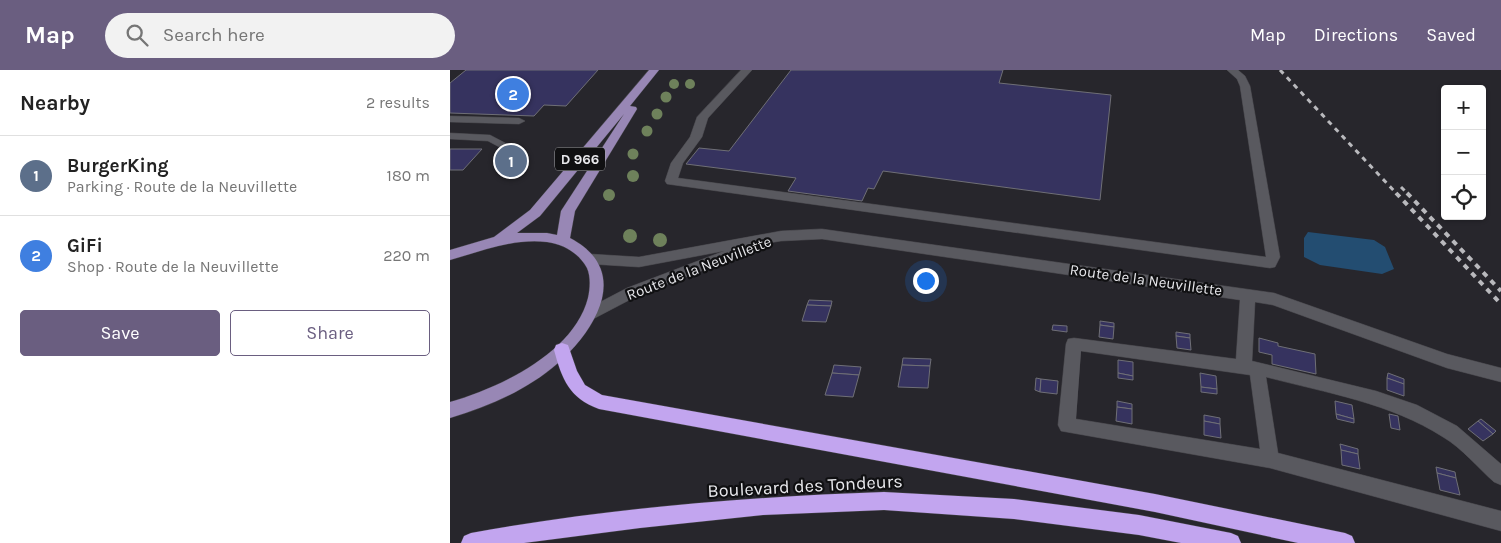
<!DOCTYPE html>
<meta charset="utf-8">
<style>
:root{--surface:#fff;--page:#f2f2f2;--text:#222;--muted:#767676;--line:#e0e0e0;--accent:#6a5e80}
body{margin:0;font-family:Karla,sans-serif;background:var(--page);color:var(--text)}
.controls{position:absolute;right:15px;top:15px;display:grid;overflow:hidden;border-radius:5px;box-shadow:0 1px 4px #0004}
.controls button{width:45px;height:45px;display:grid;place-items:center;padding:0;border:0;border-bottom:1px solid var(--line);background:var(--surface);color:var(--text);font:25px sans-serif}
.you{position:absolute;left:475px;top:210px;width:18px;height:18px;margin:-12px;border:4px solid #fff;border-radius:50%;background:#1a73e8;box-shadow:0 0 0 8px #1a73e833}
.badge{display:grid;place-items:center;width:32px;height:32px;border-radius:50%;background:var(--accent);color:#fff;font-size:16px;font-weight:700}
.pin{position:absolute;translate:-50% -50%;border:2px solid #fff;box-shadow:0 1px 5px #0006}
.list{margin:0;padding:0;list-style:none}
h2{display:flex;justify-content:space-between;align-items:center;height:65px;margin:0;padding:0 20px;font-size:21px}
h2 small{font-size:16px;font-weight:400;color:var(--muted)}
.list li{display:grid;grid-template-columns:32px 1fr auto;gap:15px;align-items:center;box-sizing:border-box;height:80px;padding:0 20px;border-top:1px solid var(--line)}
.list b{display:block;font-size:19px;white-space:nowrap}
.list p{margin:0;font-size:16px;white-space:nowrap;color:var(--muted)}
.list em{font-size:16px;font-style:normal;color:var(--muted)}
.actions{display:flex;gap:10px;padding:15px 20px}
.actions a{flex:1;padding:11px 0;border:1px solid var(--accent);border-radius:5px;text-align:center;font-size:18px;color:var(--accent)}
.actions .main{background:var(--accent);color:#fff}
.icon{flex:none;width:28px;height:28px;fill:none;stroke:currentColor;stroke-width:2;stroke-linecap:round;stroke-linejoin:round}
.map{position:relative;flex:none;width:1051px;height:473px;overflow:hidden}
header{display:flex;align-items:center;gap:30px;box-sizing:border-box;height:70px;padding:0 25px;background:var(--accent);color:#fff}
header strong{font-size:24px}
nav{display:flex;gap:28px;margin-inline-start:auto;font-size:18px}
.search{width:350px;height:45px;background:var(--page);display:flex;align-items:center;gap:12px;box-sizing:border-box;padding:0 18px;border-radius:28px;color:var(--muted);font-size:19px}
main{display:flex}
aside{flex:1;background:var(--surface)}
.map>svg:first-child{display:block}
</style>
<header>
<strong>Map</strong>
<div class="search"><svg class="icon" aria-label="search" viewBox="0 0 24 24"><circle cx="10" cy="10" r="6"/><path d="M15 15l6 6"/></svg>Search here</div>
<nav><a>Map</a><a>Directions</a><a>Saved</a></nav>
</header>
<main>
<aside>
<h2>Nearby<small>2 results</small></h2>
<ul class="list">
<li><span class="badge" style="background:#5c6f8a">1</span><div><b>BurgerKing</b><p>Parking · Route de la Neuvillette</p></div><em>180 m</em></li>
<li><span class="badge" style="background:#3f7fe0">2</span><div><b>GiFi</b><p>Shop · Route de la Neuvillette</p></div><em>220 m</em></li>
</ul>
<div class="actions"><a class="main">Save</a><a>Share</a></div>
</aside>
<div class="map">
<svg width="1051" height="473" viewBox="0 0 1051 473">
<rect width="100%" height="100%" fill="#27262c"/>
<path fill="#234d71" d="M858,162L924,170L935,177L944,199L932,204L870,195L854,187V168Z"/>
<g fill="#36335f" stroke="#6f6f76">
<path d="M16,0H148L116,36L94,35L84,46L0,43V13Z"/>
<path d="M341,0H553L549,13L661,25L650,130L433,101L424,119L418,118L412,131L338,121L346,108L236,94L249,78L279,81Z"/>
<path d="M0,79H32L13,100H0Z"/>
<path d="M359,230L382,231L381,236L357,235Z"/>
<path d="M357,235L381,236L376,252L352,251Z"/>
<path d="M650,251L664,253V257L650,255Z"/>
<path d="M603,255L617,256V262L602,260Z"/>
<path d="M650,255L664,257L663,269L649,267Z"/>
<path d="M726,262L740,264V268L726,266Z"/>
<path d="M726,266L740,268L741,280L727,278Z"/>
<path d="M809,268L828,273V276L865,284L866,304L822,294V285L809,282Z"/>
<path d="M453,288L481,289L480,296L452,295Z"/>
<path d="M668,290L683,292V306L668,303Z"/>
<path d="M384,295L411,297L409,305L382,303Z"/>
<path d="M452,295L480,296L478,318L448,317Z"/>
<path d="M382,303L409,305L403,327L375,325Z"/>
<path d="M668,303L683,306V310L668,308Z"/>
<path d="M750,303L766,306L767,319L751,317Z"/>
<path d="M938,303L954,309V314L937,308Z"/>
<path d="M586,308L591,309L590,322L585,320Z"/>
<path d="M937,308L954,314V326L937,320Z"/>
<path d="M591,309L608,311L607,324L590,322Z"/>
<path d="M751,317L767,319V324L751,322Z"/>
<path d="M667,331L682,334V339L667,337Z"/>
<path d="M885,331L902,335L904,349L886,344Z"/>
<path d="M667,337L682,339V354L666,351Z"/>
<path d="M886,344L904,349V353L887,349Z"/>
<path d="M939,344L948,346L950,360L941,358Z"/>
<path d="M754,345L770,348V354L754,351Z"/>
<path d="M1031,349L1046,361L1043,364L1028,351Z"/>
<path d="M754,351L770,354L771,368L754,365Z"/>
<path d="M1028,351L1043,364L1033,371L1018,359Z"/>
<path d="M890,374L908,379V384L891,380Z"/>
<path d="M891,380L908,384L910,399L892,395Z"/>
<path d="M986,397L1005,402L1006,408L987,403Z"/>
<path d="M987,403L1006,408L1010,425L990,420Z"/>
</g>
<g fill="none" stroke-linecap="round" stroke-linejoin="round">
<g stroke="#444348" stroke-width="1">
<g id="minor">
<path d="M291,0H302L258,48L252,67L233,93L228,108L816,187L790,16L787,9L777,0H788L795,6L800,16L830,187L825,197L820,198L217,114L215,111L221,93L240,67L247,47Z"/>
<path d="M0,46L69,48L75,51L69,54L0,52Z"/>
<path d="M0,63L40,65L59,75L53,79L38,71L0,69Z"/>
<path d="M372,159L824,223L997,284L1051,298V312L997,298L823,235L805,232L802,291L926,321L967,335L1007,356L1051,394V415L1044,412C1028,398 1012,378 993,367C940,333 877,323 816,307L828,383L1051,441V461L820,398L611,361L608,355L616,274L618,269L624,268L786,289L790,230L372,169L331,171L300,176L302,179L300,182L187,226L145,248L140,250L135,248L132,244L135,240L177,218L274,181L189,197L140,194L135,193L133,189L135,185L140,184L189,187L331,161ZM631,281L800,305L810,379L626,349Z"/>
</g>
</g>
<g stroke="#444348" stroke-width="1">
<path id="major" d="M199,0H209L180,36L186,37L187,39L125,141L120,168C193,206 131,282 84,311C58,328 30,339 0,348V332C49,318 124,283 138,228C140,219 141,207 137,198C129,183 113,174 97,172C63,168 32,181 0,190V180L44,167L80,140ZM174,44L111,141L107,165L97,163H67L90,146Z"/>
</g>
<g stroke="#444348" stroke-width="1">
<g id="highway">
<path d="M112,273L118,275L127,301L135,315L152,325L705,424L895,463L902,466L905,473H848L705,442L149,339C119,328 112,309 104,280L106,275Z"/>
<path d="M434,422L564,429L689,445L781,463L788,466L791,473H731L689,465L564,449L434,440L313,445L190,458L74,473H11L14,466L21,463C158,438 295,427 434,422Z"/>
</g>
</g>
<use href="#minor" fill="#59595f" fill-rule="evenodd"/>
<use href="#major" fill="#9887b5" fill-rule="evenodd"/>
<use href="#highway" fill="#c2a5ef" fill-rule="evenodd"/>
<g stroke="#b9b9bd" stroke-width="3" stroke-dasharray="5 5" stroke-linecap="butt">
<path d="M830,0L947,124"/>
<path d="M951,117L958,124"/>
</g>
<g stroke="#b9b9bd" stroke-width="4" stroke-dasharray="5.5 5.5" stroke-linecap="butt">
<path d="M946,123L1051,234"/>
<path d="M957,123L1051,221"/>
</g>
</g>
<g fill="#6e815b">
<circle cx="224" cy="14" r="5"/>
<circle cx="240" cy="14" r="5"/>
<circle cx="216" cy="27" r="5.5"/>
<circle cx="207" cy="44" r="5.5"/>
<circle cx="197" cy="61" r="5.5"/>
<circle cx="183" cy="84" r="5.5"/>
<circle cx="183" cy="106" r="6"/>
<circle cx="159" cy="125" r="6"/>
<circle cx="180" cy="166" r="7"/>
<circle cx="210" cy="170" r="7"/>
</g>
<g text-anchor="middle" stroke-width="4.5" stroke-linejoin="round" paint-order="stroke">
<rect fill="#101012" stroke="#a7a7ab" stroke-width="1" x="105" y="77.5" width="50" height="23" rx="4"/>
<g font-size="14" font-weight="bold" fill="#e8e8ec">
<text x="130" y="94">D 966</text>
</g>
<g font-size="15" fill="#e8e8ec" stroke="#101012">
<text transform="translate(249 198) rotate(-21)" y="5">Route de la Neuvillette</text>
<text transform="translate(696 210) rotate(8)" y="5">Route de la Neuvillette</text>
</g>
<g font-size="18" fill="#e8e8ec" stroke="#101012">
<text transform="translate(355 416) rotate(-3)" y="6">Boulevard des Tondeurs</text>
</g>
</g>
</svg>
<div class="controls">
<button>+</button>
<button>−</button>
<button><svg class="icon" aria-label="locate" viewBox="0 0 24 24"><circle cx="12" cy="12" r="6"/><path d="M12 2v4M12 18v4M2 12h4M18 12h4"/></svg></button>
</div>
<div class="you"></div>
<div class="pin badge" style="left:61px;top:91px;background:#5c6f8a">1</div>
<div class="pin badge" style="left:63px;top:24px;background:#3f7fe0">2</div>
</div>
</main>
